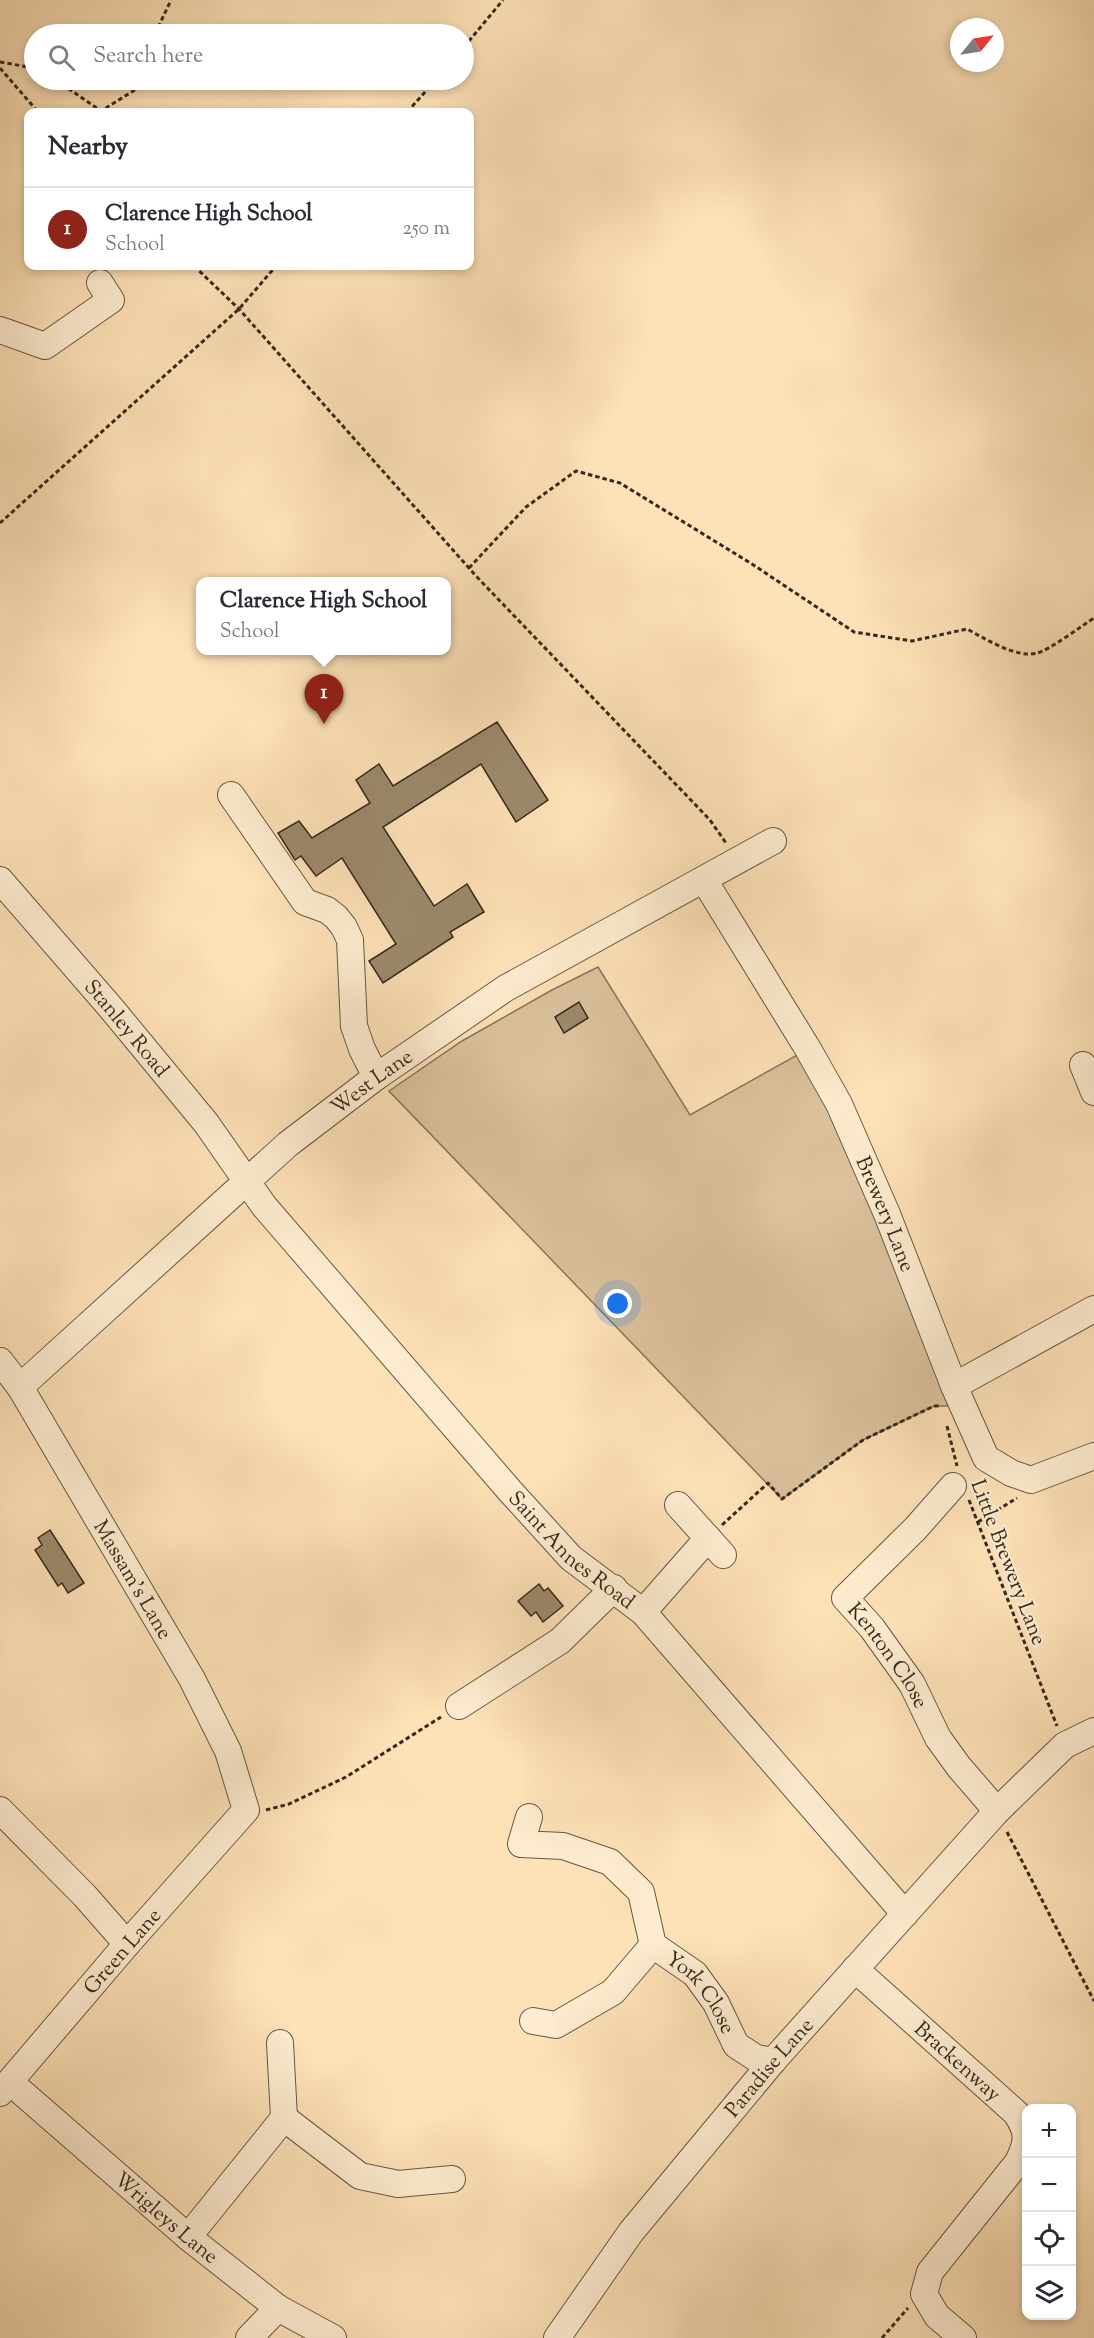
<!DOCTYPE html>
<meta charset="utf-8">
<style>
:root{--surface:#fff;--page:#f7f7f7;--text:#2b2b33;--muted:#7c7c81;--line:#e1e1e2;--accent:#8f2418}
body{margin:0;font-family:"Sorts Mill Goudy",serif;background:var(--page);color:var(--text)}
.controls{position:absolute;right:18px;bottom:18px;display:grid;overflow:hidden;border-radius:12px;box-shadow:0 3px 9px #0003}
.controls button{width:54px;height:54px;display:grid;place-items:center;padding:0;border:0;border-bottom:2px solid var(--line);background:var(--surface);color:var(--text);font:30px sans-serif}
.compass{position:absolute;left:950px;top:18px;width:54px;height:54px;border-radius:50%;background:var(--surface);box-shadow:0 3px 9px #0003;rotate:60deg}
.you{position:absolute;left:618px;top:1304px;width:21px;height:21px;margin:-15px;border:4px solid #fff;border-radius:50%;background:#1a73e8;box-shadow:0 0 0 9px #1a73e833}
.badge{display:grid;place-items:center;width:39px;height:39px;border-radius:50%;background:var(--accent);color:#fff;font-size:20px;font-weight:700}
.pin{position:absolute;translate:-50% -50px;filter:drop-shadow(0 2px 3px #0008)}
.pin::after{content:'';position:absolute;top:32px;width:21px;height:18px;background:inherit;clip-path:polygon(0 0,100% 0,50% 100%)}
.popup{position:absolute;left:196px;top:577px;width:255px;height:78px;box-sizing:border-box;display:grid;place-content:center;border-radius:12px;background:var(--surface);filter:drop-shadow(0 2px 4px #0005);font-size:20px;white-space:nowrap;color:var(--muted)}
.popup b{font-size:22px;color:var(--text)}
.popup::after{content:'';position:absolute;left:50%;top:100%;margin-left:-12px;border:12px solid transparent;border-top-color:var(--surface)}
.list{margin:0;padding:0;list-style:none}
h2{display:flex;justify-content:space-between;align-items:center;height:78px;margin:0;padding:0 24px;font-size:26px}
h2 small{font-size:20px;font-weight:400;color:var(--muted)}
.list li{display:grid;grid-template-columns:39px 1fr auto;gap:18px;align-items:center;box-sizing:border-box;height:84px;padding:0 24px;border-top:2px solid var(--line)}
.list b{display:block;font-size:22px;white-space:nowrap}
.list p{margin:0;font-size:20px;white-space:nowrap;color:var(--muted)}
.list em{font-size:20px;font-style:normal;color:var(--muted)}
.icon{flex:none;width:33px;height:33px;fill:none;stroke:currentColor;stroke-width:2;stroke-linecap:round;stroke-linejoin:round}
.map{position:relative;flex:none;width:1094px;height:2338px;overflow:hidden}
.search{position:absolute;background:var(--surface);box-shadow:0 3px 9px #0003;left:24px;top:24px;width:450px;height:66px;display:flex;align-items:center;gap:15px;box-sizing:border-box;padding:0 21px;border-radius:33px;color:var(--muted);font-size:22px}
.panel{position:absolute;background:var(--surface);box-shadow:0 3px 9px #0003;left:24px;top:108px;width:450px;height:162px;border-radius:12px}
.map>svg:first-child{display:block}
</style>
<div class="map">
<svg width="1094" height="2338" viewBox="0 0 1094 2338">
<rect width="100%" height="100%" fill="#fde1b7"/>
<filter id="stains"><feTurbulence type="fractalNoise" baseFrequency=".00333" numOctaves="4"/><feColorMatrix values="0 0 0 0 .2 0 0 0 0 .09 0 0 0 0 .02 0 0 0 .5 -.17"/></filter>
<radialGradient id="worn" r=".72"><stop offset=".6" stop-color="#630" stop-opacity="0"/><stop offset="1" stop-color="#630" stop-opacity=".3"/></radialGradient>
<path fill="#dbc29d" stroke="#88765c" stroke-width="1.5" d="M598,967L690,1115L808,1049L953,1386L947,1406H934L863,1440L782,1499L389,1091L462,1041L552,990Z"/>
<g fill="#9d896d" stroke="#34291c" stroke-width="1.5">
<path d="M497,722L548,800L516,822L481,764L383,827L434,906L467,884L484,912L450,932L453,937L383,983L369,961L396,944L342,858L316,876L301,856L295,860L278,833L299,821L312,838L370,803L356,780L379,764L393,786Z"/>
<path d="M579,1002L588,1018L564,1033L555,1017Z"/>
<path d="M50,1530L84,1583L68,1593L62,1583L58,1586L35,1550L42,1545L38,1538Z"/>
<path d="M539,1584L544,1591L548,1588L563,1606L543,1622L536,1612L531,1616L518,1601Z"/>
</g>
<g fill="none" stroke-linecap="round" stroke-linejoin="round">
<g stroke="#665743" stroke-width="28">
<g id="minor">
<path d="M0,330L45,346L111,300L100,283"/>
<path d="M231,795L305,902L327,910L336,917L344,927L350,940L354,1026L362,1049L376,1077"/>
<path id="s1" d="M0,880L111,1008L206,1123L264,1206L510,1491L571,1558L643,1612L905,1914"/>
<path id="s2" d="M704,880L808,1049L839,1104L887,1214L954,1386L986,1458L1011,1473L1031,1480L1094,1456"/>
<path d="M1083,1065L1094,1092"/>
<path id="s3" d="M0,1361L20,1387L192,1679L228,1751L246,1810L127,1944L0,2093"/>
<path d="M954,1386L1094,1309"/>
<path id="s4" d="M20,1387L288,1144L376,1077L506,988L773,841"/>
<path id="s5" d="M953,1486L915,1529L845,1598L872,1628L912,1684L938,1738L959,1767L997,1811"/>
<path d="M678,1505L723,1555"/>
<path d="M643,1612L708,1538"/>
<path d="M459,1706L560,1641L614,1588"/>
<path d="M0,1810L85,1896L127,1944"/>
<path d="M529,1817L521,1844L563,1846L610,1862L641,1892L653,1945L613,1992L556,2025L533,2021"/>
<path id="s6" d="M653,1945L695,1974L716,2003L736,2045L756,2058L773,2061"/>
<path id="s7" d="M855,1969L1016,2113C1029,2133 1028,2141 1018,2162L930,2272L924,2294L937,2316L963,2338"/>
<path id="s8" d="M10,2082L188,2237L278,2308L333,2338"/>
<path d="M284,2118L360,2176L398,2184L452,2179"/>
<path d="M188,2237L284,2118L280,2043"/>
<path d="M249,2338L278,2308"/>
<path id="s9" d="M557,2338L631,2232L773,2061L997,1811L1065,1745L1094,1731"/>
</g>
</g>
<g stroke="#34291c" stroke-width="3" stroke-dasharray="4.5 3" stroke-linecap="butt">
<path d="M155,34L171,0"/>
<path d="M464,47L503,0"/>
<path d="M0,62L34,68"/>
<path d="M0,68L38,112"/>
<path d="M56,80L101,111L138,88L140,80"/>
<path d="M407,112L436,80"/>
<path d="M194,266L239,309L476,576L710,820L726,843"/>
<path d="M0,523L239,309L276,266"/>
<path d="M469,568L526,507L576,471L620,483L752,564L854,632L912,641L967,629C984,638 1017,659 1037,653C1048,651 1083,625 1094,618"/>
<path d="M947,1426L957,1466"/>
<path d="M969,1500L1057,1726"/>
<path d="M978,1522L1017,1498"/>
<path d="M722,1525L768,1483L782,1499L863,1440L934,1406H939"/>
<path d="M266,1810L289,1804L346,1777L441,1717"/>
<path d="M1007,1832L1094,2001"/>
<path d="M882,2338L908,2308"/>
</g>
<use href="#minor" stroke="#feecd0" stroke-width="26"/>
</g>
<g text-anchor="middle" stroke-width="4.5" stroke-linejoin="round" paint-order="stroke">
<g font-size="21" fill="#34291c" stroke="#feecd0">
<text dy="7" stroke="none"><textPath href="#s1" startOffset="195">Stanley Road</textPath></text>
<text dy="7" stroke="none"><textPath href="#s4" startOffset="466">West Lane</textPath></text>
<text dy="7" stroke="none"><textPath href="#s2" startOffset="381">Brewery Lane</textPath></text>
<text dy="7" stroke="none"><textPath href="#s1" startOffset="882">Saint Annes Road</textPath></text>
<text transform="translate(1009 1562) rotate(69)" y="7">Little Brewery Lane</text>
<text dy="7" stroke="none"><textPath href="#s3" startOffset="256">Massam's Lane</textPath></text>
<text dy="7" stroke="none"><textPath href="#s5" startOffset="228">Kenton Close</textPath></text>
<text transform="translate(122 1951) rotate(-49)" y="7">Green Lane</text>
<text dy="7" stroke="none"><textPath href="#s6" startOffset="69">York Close</textPath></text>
<text dy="7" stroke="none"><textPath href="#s7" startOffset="138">Brackenway</textPath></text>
<text dy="7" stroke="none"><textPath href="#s9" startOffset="344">Paradise Lane</textPath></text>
<text dy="7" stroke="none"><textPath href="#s8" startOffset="207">Wrigleys Lane</textPath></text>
</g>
</g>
<rect width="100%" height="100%" filter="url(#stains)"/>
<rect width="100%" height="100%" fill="url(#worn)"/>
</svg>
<div class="controls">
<button>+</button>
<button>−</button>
<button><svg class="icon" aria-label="locate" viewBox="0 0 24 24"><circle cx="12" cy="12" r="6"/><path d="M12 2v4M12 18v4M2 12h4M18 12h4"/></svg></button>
<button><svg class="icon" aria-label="layers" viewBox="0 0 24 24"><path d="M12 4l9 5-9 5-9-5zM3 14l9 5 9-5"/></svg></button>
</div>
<svg class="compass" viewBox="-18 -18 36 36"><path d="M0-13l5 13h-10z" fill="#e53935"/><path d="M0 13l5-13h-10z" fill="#7c7c81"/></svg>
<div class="you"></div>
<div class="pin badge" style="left:324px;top:724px">1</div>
<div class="popup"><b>Clarence High School</b>School</div>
<div class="search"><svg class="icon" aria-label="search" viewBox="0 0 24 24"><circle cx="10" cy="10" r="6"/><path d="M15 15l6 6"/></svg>Search here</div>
<section class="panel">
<h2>Nearby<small></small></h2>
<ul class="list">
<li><span class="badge">1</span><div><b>Clarence High School</b><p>School</p></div><em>250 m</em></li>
</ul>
</section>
</div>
